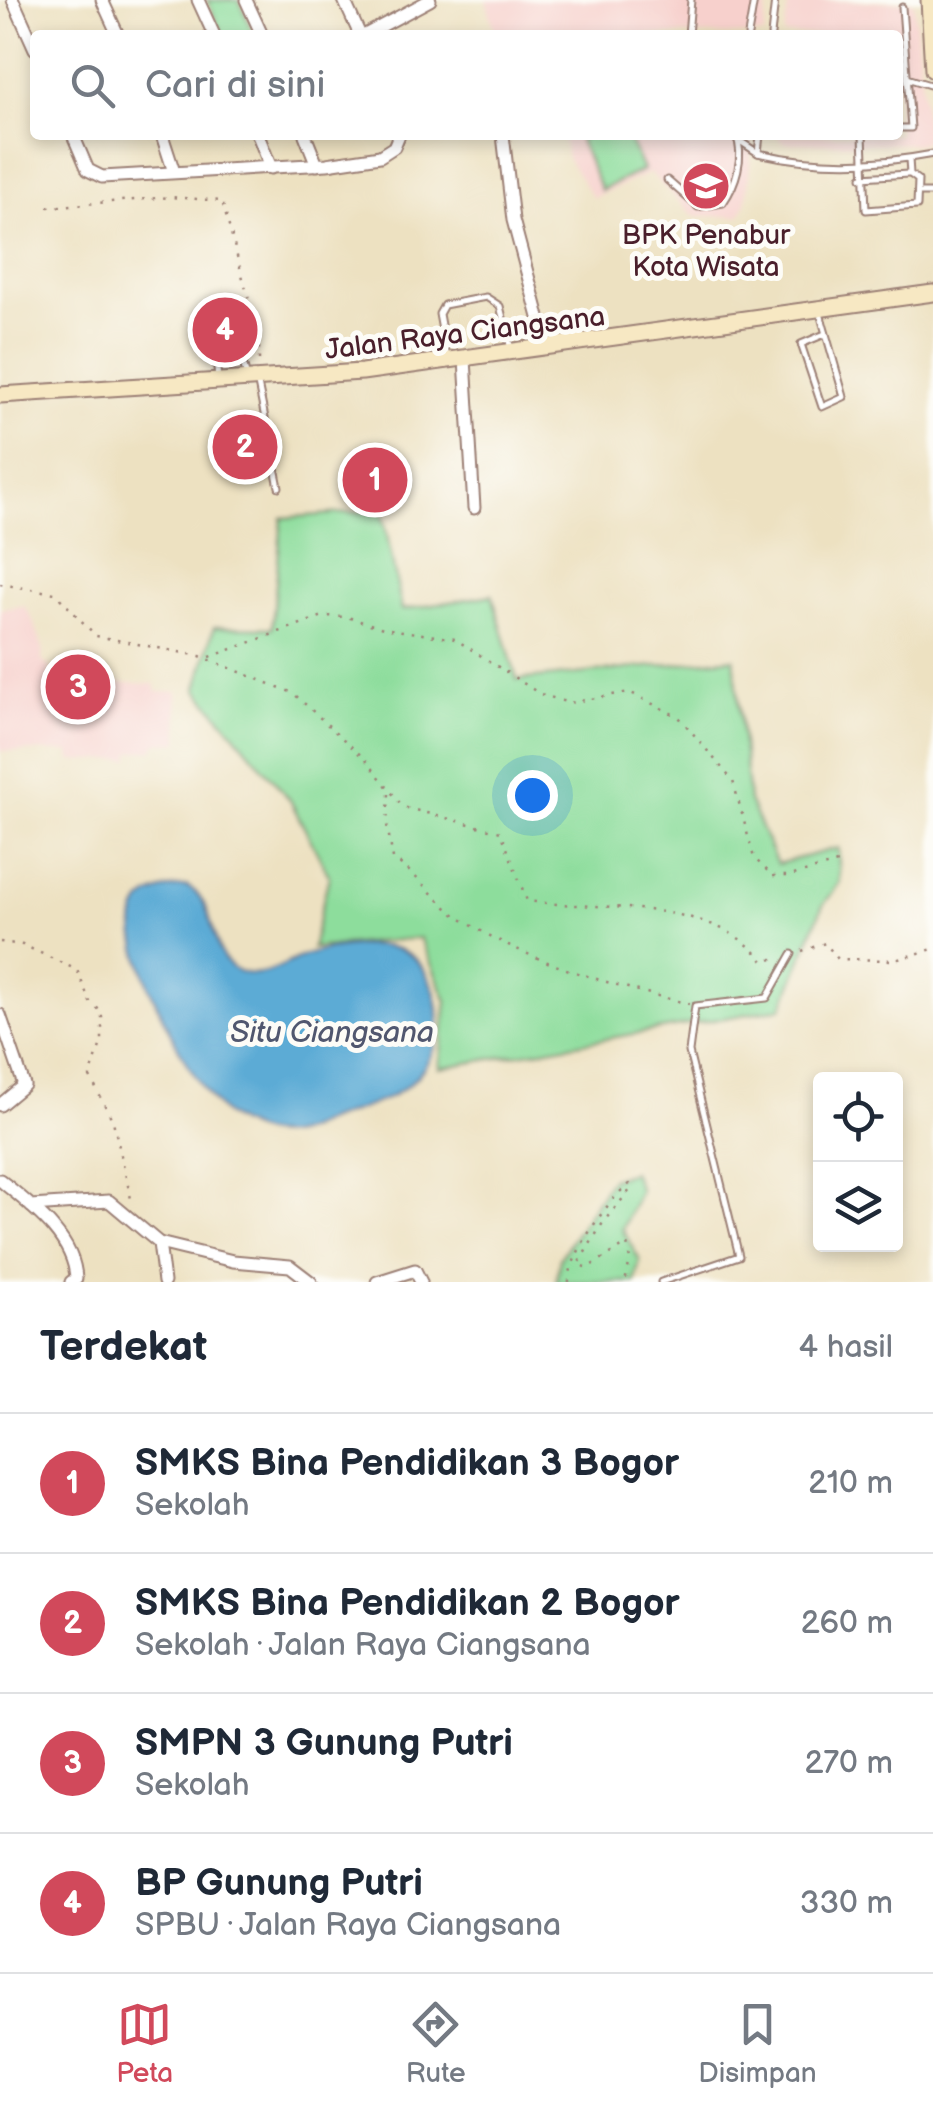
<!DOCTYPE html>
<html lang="id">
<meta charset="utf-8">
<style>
:root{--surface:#fff;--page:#f2f2f3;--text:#1f2937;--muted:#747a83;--line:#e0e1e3;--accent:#d1495b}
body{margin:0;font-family:"Balsamiq Sans",sans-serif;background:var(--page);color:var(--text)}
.controls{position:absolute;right:30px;bottom:30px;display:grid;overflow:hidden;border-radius:10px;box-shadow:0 5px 15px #0003}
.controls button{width:90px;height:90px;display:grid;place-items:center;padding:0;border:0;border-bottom:2px solid var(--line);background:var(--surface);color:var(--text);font:50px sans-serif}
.you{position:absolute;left:532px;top:795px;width:35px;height:35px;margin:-25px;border:8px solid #fff;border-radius:50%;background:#1a73e8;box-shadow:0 0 0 15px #1a73e833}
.badge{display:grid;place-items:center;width:65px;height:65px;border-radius:50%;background:var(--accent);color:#fff;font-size:32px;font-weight:700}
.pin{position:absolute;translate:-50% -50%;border:5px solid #fff;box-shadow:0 2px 10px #0006}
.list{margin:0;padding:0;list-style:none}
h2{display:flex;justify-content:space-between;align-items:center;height:130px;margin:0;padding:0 40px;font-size:42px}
h2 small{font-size:32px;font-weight:400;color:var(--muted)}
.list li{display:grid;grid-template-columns:65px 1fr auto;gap:30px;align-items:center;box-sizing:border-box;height:140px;padding:0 40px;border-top:2px solid var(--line)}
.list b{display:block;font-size:38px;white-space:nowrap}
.list p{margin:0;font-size:32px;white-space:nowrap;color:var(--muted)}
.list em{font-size:32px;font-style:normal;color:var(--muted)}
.icon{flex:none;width:55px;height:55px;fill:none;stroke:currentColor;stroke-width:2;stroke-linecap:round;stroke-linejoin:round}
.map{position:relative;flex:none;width:933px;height:1282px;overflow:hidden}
.search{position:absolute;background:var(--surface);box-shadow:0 5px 15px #0003;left:30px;right:30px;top:30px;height:110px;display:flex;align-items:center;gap:25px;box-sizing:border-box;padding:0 35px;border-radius:10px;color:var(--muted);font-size:38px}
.sheet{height:690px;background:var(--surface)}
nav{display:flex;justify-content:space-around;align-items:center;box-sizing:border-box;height:140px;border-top:2px solid var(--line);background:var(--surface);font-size:28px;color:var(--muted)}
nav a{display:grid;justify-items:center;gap:5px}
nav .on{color:var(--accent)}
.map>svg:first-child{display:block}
</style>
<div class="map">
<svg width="933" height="1282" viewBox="0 0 933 1282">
<rect width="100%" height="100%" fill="#fdfcf7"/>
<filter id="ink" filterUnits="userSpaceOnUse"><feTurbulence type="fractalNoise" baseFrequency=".01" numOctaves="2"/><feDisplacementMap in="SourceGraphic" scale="20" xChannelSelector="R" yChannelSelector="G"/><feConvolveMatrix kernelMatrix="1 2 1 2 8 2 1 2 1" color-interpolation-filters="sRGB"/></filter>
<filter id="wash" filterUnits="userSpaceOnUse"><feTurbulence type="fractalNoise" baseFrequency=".0048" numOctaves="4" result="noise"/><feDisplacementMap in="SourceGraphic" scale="40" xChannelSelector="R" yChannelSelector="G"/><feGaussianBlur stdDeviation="2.25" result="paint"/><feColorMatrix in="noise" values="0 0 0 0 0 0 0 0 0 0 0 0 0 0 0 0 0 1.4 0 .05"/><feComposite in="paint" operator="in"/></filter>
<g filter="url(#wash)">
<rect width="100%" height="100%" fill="#ede1c1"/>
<g fill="#f7d0cc">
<path d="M486,0H768L764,35H496Z"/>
<path d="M789,0L914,2L927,140L919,144L785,143L775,135H898V35H784Z"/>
<path d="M562,135H753L746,203L740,216H694L650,173L593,198L567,158Z"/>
<path d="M24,606L31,616L43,648L42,661L50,667L52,681L57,682L63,671L79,681L155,684L157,692L177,691L179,742L157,743L153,750L131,752L130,759L71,761L70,752L0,751V609Z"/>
</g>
<g fill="#8ddd9c" stroke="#6c7e64" stroke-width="2.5">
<path d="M207,0H239L254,35H222Z"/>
<path d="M589,135H627L643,170L601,190L579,140Z"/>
<path d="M382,510L402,610L492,595L517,680L734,658L749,801L777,864L838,848L840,882L822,907L782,1008L439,1068L447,1001L420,938L312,948L329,876L290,800L197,689L214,627L272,628L282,518Z"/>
<path d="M632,1172L640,1190L622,1229L640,1261L634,1282H556L560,1258L611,1179Z"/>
</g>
<path fill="#5babd5" stroke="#526580" stroke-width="2.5" d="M186,886C223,902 203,965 246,973C268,977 284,963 303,956C332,946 397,935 419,963C452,1005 443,1067 395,1094C376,1105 353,1111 332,1119C313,1126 296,1138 275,1135C259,1133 239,1125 226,1115C194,1089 121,952 136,912C144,891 166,888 186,886Z"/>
</g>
<g filter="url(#ink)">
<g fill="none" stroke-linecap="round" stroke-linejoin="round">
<g stroke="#9c8076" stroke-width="9">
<g id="lane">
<path d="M688,35L691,0"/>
<path d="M748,35L754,0"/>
<path d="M771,35L775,0"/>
<path d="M907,78L933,86"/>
<path d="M898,128H911L902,7"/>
<path d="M731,135L758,153"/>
<path d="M760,135L758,153C815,166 876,165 933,154"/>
<path d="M863,135L866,210L917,206L918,180L910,174L909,159"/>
<path d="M862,177L908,174"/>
<path d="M667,180L698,207L723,203C736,184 745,157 736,135"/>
<path d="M920,193H933"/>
<path d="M820,313L844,397L822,407L801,344L825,334"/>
<path d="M447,358L439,314L444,305L486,297L500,306L511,349"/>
<path d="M218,379L214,339L236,335L246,374"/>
<path d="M258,384L279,487"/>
<path d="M661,1282L739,1256L689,1052L695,1006L767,998L792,954"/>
</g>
</g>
<g stroke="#9c8076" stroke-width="15">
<g id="street">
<path d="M13,0L35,49"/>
<path d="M102,0L118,35"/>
<path d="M198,0L214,35"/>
<path d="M246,0L262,35"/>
<path d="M344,0L360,35"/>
<path d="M365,35L430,0"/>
<path d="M73,135L88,170L102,177L327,164L380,156L394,147L399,135"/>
<path d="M162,135L174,172"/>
<path d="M258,135L271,168"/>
<path d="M305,135L317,165"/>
<path d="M503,135L513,220L547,347"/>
<path d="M465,359L474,508"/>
<path d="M0,1015L24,1085L0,1105"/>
<path d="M0,1180C29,1204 75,1237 76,1279L71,1282"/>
<path d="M31,1206L109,1201L159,1243L164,1282"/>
<path d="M159,1243L233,1261L290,1266L311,1282"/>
<path d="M377,1282L415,1270L421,1282"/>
</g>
</g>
<g stroke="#9c8076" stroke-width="19">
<g id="secondary">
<path d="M929,0L933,70"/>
<path d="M0,395L362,372L933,293"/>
</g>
</g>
<g stroke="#9c8076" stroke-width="2.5" stroke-dasharray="2.5 8" stroke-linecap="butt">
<path d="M48,207L171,197L222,201L259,337V364"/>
<path d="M0,584L55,593L96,636L200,656L293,693L366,760L403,807L501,832L527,901C600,911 714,897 763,961L779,958"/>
<path d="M210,657L323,616L347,617L383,628L455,639L540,694L569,703L629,692L679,717L733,781L754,858L773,876H790L837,863"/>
<path d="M389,794L387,825L393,859C420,876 436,903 463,920C532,964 610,984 689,1004"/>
<path d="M0,942L23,945L77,970L90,1002L102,1012V1040L90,1077L113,1121L132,1203"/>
<path d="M802,951L825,943L838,959L895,960L933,949"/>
<path d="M569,1282C567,1260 610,1195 630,1184L631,1189L604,1221L578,1264L587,1268L627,1244L630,1260L625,1282"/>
</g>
<use href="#lane" stroke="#fff" stroke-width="5"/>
<use href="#street" stroke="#fff" stroke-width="11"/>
<use href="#secondary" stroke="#f7e8c3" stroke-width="15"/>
</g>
</g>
<defs>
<g id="school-disc" transform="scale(2.5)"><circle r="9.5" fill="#d1495b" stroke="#fdfcf7"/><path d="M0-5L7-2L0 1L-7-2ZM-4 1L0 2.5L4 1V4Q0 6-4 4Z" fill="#fff"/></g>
</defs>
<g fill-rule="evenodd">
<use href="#school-disc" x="706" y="186"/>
</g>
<g text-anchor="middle" stroke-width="10" stroke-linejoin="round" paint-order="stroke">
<g font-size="28" fill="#4a1f2b" stroke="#fdfcf7">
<text x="706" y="244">BPK Penabur<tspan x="706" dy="32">Kota Wisata</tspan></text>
</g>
<g font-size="28" fill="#4a1f2b" stroke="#fdfcf7">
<text transform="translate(465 332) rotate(-7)" y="10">Jalan Raya Ciangsana</text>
</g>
<g font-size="30" font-style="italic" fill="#51576f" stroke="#fdfcf7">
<text x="332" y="1042">Situ Ciangsana</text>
</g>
</g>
</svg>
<div class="controls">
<button><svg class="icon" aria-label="locate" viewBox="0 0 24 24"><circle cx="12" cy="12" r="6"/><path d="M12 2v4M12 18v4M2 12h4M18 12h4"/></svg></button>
<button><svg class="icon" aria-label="layers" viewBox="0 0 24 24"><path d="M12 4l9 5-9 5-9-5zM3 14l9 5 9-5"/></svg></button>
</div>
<div class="you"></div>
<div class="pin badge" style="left:375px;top:480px">1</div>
<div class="pin badge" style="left:245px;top:447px">2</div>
<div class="pin badge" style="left:78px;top:687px">3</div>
<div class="pin badge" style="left:225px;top:330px">4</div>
<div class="search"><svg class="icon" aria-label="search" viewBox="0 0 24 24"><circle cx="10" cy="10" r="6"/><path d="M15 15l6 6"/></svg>Cari di sini</div>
</div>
<section class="sheet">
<h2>Terdekat<small>4 hasil</small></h2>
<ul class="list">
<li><span class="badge">1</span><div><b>SMKS Bina Pendidikan 3 Bogor</b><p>Sekolah</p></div><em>210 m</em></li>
<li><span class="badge">2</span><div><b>SMKS Bina Pendidikan 2 Bogor</b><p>Sekolah · Jalan Raya Ciangsana</p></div><em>260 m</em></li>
<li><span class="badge">3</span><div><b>SMPN 3 Gunung Putri</b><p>Sekolah</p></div><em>270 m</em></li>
<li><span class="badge">4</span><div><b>BP Gunung Putri</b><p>SPBU · Jalan Raya Ciangsana</p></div><em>330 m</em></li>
</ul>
</section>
<nav>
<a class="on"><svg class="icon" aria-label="map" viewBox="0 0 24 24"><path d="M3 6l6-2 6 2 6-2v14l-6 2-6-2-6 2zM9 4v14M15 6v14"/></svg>Peta</a>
<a><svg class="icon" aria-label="directions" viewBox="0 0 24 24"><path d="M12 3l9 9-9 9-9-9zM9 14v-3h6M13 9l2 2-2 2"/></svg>Rute</a>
<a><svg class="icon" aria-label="saved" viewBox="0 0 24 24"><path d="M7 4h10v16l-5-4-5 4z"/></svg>Disimpan</a>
</nav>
